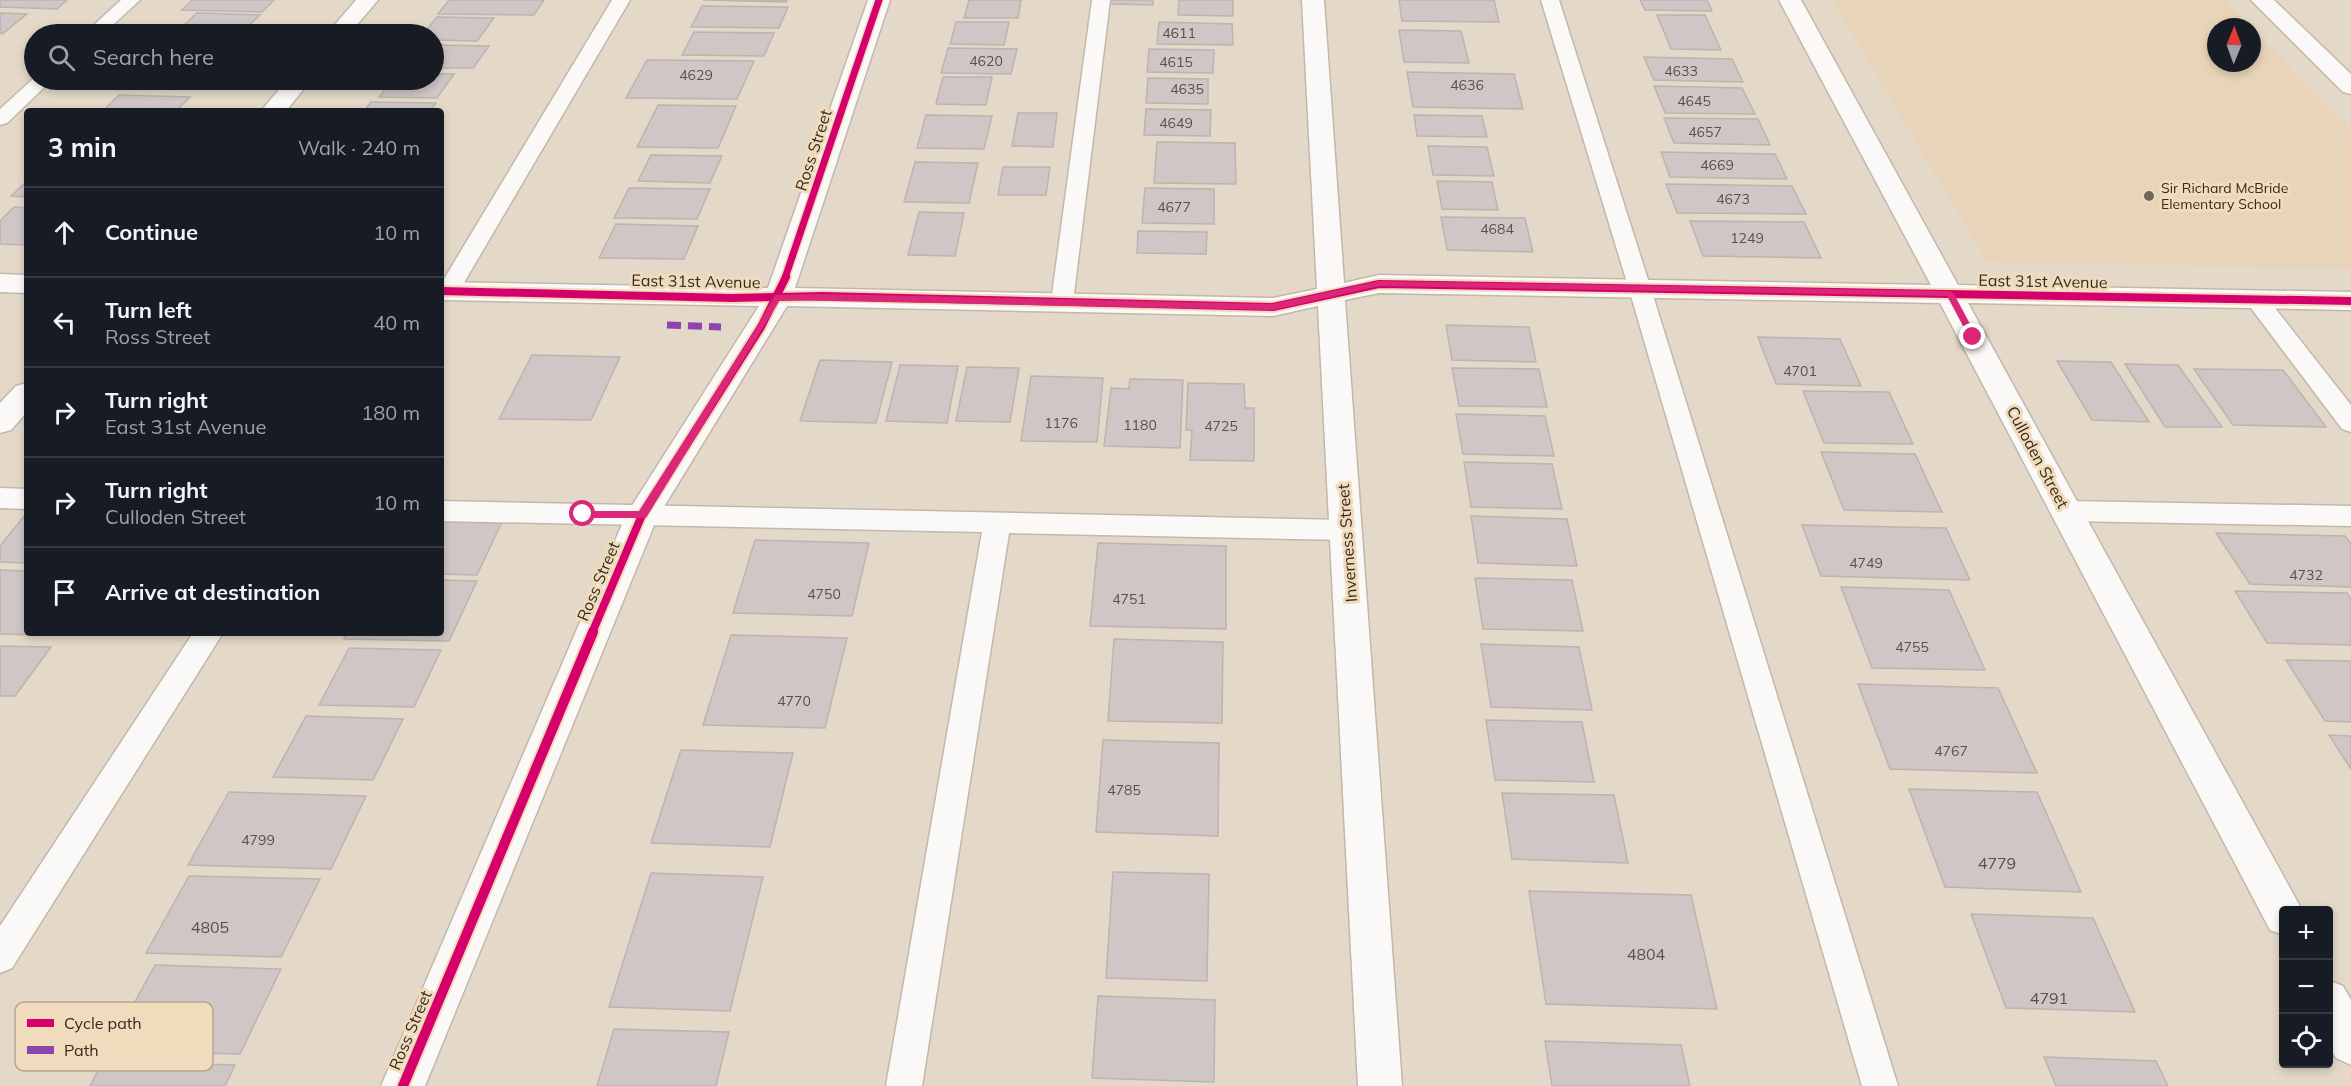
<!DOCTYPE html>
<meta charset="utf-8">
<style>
:root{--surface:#171b24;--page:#20242c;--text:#f1f3f6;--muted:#9ea1a6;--line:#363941}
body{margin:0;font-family:Mulish,sans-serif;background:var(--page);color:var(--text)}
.controls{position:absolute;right:18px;bottom:18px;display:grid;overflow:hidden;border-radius:6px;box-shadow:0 3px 9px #0003}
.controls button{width:54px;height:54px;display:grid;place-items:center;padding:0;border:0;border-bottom:2px solid var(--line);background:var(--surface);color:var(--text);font:30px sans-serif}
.compass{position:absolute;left:2207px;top:18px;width:54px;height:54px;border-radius:50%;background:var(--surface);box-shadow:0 3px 9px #0003;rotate:1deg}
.stop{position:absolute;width:18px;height:18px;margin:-14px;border:4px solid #db2777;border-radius:50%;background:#fff}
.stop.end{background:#db2777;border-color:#fff;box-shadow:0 2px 6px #0008}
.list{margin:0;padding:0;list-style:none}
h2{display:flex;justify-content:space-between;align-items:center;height:78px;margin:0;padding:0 24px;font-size:26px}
h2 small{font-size:20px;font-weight:400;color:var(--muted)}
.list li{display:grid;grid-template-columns:39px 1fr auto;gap:18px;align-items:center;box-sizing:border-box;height:90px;padding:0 24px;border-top:2px solid var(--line)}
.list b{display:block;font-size:22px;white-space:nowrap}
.list p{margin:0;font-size:20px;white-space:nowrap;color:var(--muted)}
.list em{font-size:20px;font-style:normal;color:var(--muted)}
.icon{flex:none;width:33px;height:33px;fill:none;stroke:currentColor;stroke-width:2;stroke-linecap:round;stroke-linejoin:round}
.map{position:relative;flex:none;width:2351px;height:1086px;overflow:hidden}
.search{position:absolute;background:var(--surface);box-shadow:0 3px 9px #0003;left:24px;top:24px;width:420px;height:66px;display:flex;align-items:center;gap:15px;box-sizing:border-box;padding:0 21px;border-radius:33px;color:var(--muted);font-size:22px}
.panel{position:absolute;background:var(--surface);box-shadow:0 3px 9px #0003;left:24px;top:108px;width:420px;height:528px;border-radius:6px}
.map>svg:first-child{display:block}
</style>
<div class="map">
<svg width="2351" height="1086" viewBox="0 0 2351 1086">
<rect width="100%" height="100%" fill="#e4d9c8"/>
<path fill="#e8d5b9" d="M1832,0H2225L2251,27H2216V63H2252V28L2351,130V269L1987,262Z"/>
<g fill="#cfc6c5" stroke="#bbb4b1" stroke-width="1.5">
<path d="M0,0H67L57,9L0,7Z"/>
<path d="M192,0H274L262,12L182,10Z"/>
<path d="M449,0H544L534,15L438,14Z"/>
<path d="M703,0H787L786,2Z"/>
<path d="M969,0H1021L1018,18H964Z"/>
<path d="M1110,0H1153V5L1110,4Z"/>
<path d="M1179,0H1233V16L1178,15Z"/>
<path d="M1399,0H1494L1499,22L1402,21Z"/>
<path d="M1640,0H1707L1712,11L1645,10Z"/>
<path d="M702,6L788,7L779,28L691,27Z"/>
<path d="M0,13L27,14L2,34L0,33Z"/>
<path d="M197,13L260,15L240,34H174Z"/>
<path d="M1657,15H1705L1721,50L1671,49Z"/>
<path d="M437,17L494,18L477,41L434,40V34H423Z"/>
<path d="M956,22H1009L1004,45L950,44Z"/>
<path d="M1159,22L1232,24L1233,45L1157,44Z"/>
<path d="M1399,30L1461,31L1469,63L1404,62Z"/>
<path d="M694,32L774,33L764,56L682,55Z"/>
<path d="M434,45L489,46L473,68H434Z"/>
<path d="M948,48L1017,49L1011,74L941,73Z"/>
<path d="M1149,49L1214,50L1213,73L1147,72Z"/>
<path d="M1644,57L1732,59L1743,82L1654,80Z"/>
<path d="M647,60L754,61L737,99L626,98Z"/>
<path d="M1407,72L1514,74L1523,109L1413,107Z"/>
<path d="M434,74H454L437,98L379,97L393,80H434Z"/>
<path d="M943,77H992L986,105L936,104Z"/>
<path d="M1148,78L1208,79V104L1146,103Z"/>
<path d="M1654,86L1742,88L1755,114L1665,113Z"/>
<path d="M119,95L190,97L176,111H103Z"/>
<path d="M371,102L436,103L430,111H364Z"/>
<path d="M658,105L736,106L718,148L637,147Z"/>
<path d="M1146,109L1211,110L1210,136L1144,135Z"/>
<path d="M1018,113H1057L1053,147L1012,146Z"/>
<path d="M926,115L992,116L984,149L917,148Z"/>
<path d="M1414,115L1482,116L1487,137L1417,136Z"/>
<path d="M1664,118L1758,119L1770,145L1674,143Z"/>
<path d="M1157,142L1235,143L1236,184L1154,183Z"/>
<path d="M1428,146L1487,147L1494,176L1433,175Z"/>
<path d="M1661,152L1775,154L1787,179L1670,177Z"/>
<path d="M651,155L722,156L710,183L638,181Z"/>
<path d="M915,162L978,163L969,203L904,202Z"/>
<path d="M1003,167H1050L1046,195H998Z"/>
<path d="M27,181V197L11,196Z"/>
<path d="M1437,181L1492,182L1498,210L1442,209Z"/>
<path d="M1666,184L1792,186L1806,214L1677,213Z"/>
<path d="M629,188L710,189L697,219L614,218Z"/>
<path d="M1145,188L1214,189V224L1142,223Z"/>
<path d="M14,207L27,208V245L0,244V221Z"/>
<path d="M919,212L964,213L955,256L908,255Z"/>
<path d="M1441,217L1525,218L1533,252L1447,250Z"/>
<path d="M1690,221L1804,222L1821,258L1703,256Z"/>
<path d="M616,224L698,226L684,259L599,258Z"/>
<path d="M1138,231L1207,232L1206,254L1137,253Z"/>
<path d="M1446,325L1529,327L1536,362L1452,360Z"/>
<path d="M1758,337L1840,339L1861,386L1776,384Z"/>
<path d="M532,355L620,357L591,420L499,419Z"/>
<path d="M820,360L892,362L876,423L800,421Z"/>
<path d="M2057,361L2111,362L2149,422L2092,420Z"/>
<path d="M2125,364L2178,365L2222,427H2165Z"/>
<path d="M900,365L958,366L947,423L886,421Z"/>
<path d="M967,367L1019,368L1010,422L956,421Z"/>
<path d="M1452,368L1539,369L1547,407L1459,406Z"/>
<path d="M2194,369L2283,370L2326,427L2233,425Z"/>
<path d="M1031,376L1103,378L1097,442L1021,441Z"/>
<path d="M1130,379L1183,380L1180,448L1104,446L1111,388L1129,389Z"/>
<path d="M1188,383L1244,384L1245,408H1254V461L1190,460L1192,430H1186Z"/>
<path d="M1803,391L1889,392L1913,444L1824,443Z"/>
<path d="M1456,414L1545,416L1554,456L1463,454Z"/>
<path d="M1821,452L1915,454L1942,512L1844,510Z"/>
<path d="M1464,462L1552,464L1562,509L1471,507Z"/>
<path d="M25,515H27V563L0,562V546Z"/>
<path d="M1471,516L1567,519L1577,566L1478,563Z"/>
<path d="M441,521L502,522L477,575L441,574Z"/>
<path d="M1802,525L1946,528L1970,580L1821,576Z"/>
<path d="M2216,533L2345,536L2351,544V587L2250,584Z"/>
<path d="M755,540L869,543L852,616L733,613Z"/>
<path d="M1098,543L1226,546V629L1090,626Z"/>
<path d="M0,570L27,571V633H41L39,635L0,634Z"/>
<path d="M1475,578L1572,580L1583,631L1483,629Z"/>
<path d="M441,580L477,581L449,641L344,639L347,633H441Z"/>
<path d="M1841,587L1949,590L1985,670L1872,668Z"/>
<path d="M2235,591L2347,593L2351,599V645L2267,643Z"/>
<path d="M731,635L847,638L825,728L703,725Z"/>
<path d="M1114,639L1223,642L1222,723L1108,721Z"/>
<path d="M1481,644L1579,647L1592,710L1491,707Z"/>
<path d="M0,646L51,647L15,696H0Z"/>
<path d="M349,648L441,650L414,707L319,705Z"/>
<path d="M2286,660L2351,661V722L2325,721Z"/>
<path d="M1858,684L1998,688L2037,773L1890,769Z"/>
<path d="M306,716L403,719L373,780L273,777Z"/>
<path d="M1486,720L1582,722L1594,782L1495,780Z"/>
<path d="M2329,735L2351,736V769Z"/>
<path d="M1103,740L1219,743L1218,836L1096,832Z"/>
<path d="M681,750L793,753L770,847L651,843Z"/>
<path d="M1909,789L2037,792L2081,892L1945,887Z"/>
<path d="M229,792L366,796L331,869L188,865Z"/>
<path d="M1502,793L1614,795L1628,863L1512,859Z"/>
<path d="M1113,872L1209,874L1207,981L1106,978Z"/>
<path d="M651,873L763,877L730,1011L609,1007Z"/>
<path d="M189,876L320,879L281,957L146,953Z"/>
<path d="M1529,891L1691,895L1717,1009L1546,1004Z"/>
<path d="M1971,914L2093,918L2135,1012L2006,1008Z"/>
<path d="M155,965L281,969L240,1054L108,1051Z"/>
<path d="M1098,996L1215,1000L1214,1082L1092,1078Z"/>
<path d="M614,1029L729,1032L716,1086H597Z"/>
<path d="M1545,1041L1681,1045L1690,1086H1552Z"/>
<path d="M2044,1057L2156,1061L2168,1086H2056Z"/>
<path d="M103,1061L235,1065L225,1086H90Z"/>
</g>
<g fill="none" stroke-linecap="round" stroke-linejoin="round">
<g stroke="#c1b8ab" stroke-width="3">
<g id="service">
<path d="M121,0H140L103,34H84Z"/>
<path d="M612,0H630L459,291L456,296L448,298L441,296V284Z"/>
<path d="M1092,0H1110L1073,302L1070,307L1062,309L1054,307L1051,302Z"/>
<path d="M1541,0H1559L1651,289L1898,1086H1862L1629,289Z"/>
<path d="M34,78V80H52L7,123L0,125V109Z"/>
<path d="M2256,292L2264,294L2351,405V432L2342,429L2248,304L2245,299L2248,294Z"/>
<path d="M0,488L27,489V509L0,508Z"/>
<path d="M441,501L1346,520L1355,523L1359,530L1355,537L1346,540L1009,533L922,1086H886L982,532L441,521Z"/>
<path d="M2067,501L2351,506V526L2067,521L2058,518L2054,511L2058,504Z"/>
<path d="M193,633H223L12,968L0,973V926Z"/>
</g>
</g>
<g stroke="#c1b8ab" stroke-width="3">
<g id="minor">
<path d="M356,0H378L349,34H327Z"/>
<path d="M868,0H890L795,288L1273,298L1317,289L1302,0H1324L1344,283L1379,275L1931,285L1779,0H1801L1958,285L2351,292V310L1968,303L2302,910H2284V935L2270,930L1940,303L1379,293L1345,300L1402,1086H1358L1318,306L1273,316L787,306L657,518L425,1086H381L626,515L759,306L441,300V282L768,288Z"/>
<path d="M2251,0H2274L2351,74V94L2343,92Z"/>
<path d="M287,80H311L286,111H261Z"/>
<path d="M0,274L27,275V293L0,292Z"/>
<path d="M27,383V412L11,430L0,433V403L16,386Z"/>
<path d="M2328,980L2343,986L2351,1000V1065L2336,1058L2328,1045Z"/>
</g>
</g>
<use href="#service" fill="#fbf9f7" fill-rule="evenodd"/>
<use href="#minor" fill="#fbf9f7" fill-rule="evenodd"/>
<path stroke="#8e44ad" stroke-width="7" stroke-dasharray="14 7" stroke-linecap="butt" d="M667,325L721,327"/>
<g stroke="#f0dbbc" stroke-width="10">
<path id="cycleway-far2" d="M785,278L879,0"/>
</g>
<g stroke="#f0dbbc" stroke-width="12">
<g id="cycleway-far1">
<path d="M441,291L732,298L823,296L1273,307L1379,284L2351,301"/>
<path d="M592,633L642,515L761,327L786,277"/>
</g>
</g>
<g stroke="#f0dbbc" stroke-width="14">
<path id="cycleway" d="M403,1086L593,632"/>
</g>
<use href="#cycleway-far2" stroke="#d6006c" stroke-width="7"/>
<use href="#cycleway-far1" stroke="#d6006c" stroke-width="8"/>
<use href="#cycleway" stroke="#d6006c" stroke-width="10"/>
</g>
<path fill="#db2777" d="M1379,281L1950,291L1954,294L1977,337L1970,339L1947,296L1379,286L1273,310L780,300L646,518H583L578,514L583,511H639L757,327L775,295L823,294L1273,304Z"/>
<circle fill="#71685a" stroke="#f0dbbc" stroke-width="2" cx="2149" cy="196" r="6"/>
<g text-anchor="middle" stroke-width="6" stroke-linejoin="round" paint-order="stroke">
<g font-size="14" fill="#5a5248">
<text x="1179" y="38">4611</text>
<text x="986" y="66">4620</text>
<text x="1176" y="67">4615</text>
<text x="1681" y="76">4633</text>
<text x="696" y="80">4629</text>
<text x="1467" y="90">4636</text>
<text x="1187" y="94">4635</text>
<text x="1694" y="106">4645</text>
<text x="1176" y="128">4649</text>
<text x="1705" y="137">4657</text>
<text x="1717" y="170">4669</text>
<text x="1733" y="204">4673</text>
<text x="1174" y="212">4677</text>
<text x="1497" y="234">4684</text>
<text x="1747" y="243">1249</text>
<text x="1800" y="376">4701</text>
<text x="1061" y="428">1176</text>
<text x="1140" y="430">1180</text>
<text x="1221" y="431">4725</text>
<text x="1866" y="568">4749</text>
<text x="2306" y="580">4732</text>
<text x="824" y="599">4750</text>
<text x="1129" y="604">4751</text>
<text x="1912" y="652">4755</text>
<text x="794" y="706">4770</text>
<text x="1951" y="756">4767</text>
<text x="1124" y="795">4785</text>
<text x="258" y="845">4799</text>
</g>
<g font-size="14" fill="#332b1f" stroke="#f0dbbc" text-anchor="start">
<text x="2161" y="193">Sir Richard McBride<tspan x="2161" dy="16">Elementary School</tspan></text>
</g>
<g font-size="16" fill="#332b1f" stroke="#f0dbbc">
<text transform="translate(813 150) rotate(-72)" y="6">Ross Street</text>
<text transform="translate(696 281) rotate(1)" y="6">East 31st Avenue</text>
<text transform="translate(2043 281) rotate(1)" y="6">East 31st Avenue</text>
<text transform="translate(2038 457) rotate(62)" y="6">Culloden Street</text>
<text transform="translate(1347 543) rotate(-94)" y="6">Inverness Street</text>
<text transform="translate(598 581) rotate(-67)" y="6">Ross Street</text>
<text transform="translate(410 1030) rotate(-67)" y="6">Ross Street</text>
</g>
<g font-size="16" fill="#5a5248">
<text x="1997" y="869">4779</text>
<text x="210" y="933">4805</text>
<text x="1646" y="960">4804</text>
<text x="2049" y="1004">4791</text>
</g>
</g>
<rect x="15" y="1002" width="198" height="69" rx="9" fill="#f0dbbc" stroke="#b7a68d" stroke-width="1.5"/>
<rect x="27" y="1019" width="27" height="8" fill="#d6006c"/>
<rect x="27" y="1046" width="27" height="8" fill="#8e44ad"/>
<g font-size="16" fill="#332b1f">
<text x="64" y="1029">Cycle path</text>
<text x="64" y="1056">Path</text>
</g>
</svg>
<div class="controls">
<button>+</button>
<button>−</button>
<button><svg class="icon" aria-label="locate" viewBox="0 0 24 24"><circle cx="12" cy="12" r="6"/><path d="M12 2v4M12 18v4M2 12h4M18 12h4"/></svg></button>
</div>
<svg class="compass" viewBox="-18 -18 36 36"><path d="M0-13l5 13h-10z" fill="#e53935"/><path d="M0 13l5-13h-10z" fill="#9ea1a6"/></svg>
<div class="stop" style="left:583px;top:514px"></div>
<div class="stop end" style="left:1973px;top:337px"></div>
<div class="search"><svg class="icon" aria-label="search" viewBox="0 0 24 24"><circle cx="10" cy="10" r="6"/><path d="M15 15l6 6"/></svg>Search here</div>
<section class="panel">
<h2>3 min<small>Walk · 240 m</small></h2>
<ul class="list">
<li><svg class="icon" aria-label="ahead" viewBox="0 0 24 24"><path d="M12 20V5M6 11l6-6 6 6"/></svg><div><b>Continue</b></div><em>10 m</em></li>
<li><svg class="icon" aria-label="left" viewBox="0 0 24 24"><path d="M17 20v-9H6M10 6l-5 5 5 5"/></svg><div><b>Turn left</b><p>Ross Street</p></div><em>40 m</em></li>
<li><svg class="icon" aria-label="right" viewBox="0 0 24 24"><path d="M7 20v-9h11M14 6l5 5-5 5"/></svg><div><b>Turn right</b><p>East 31st Avenue</p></div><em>180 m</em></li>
<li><svg class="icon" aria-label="right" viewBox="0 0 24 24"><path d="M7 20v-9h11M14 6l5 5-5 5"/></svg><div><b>Turn right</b><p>Culloden Street</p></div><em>10 m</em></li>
<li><svg class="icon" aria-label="arrive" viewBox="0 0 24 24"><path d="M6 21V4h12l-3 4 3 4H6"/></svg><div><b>Arrive at destination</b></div></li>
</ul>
</section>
</div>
